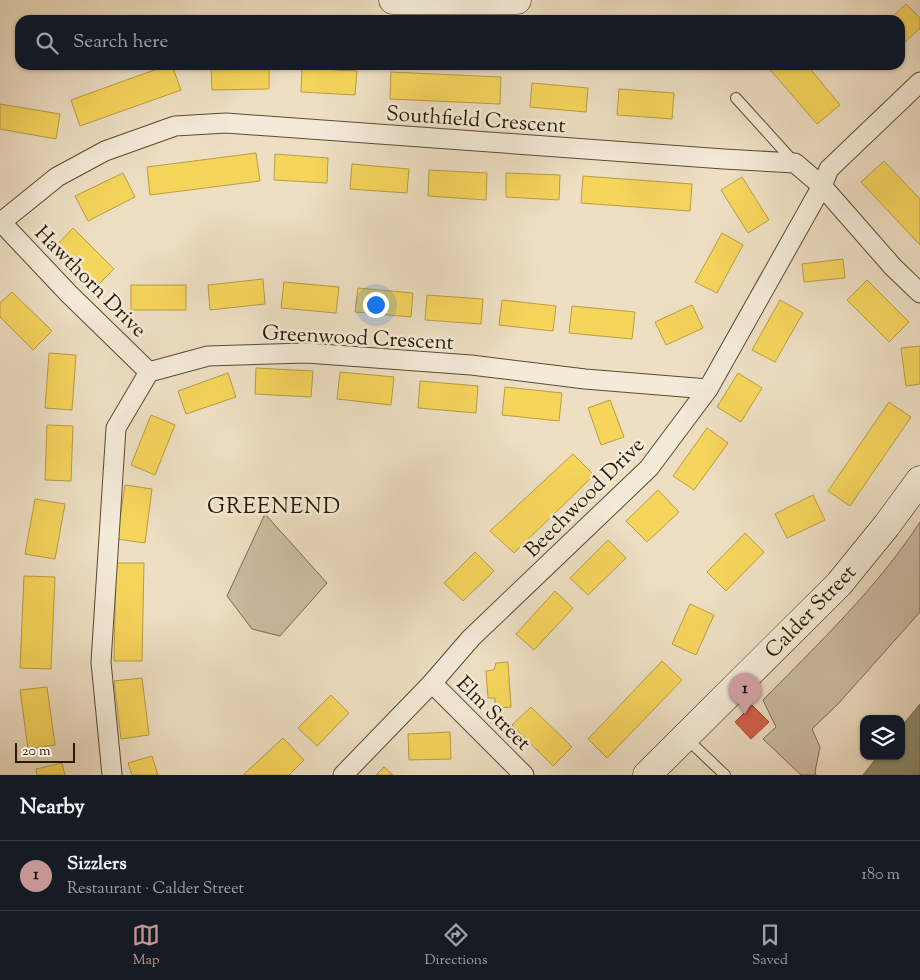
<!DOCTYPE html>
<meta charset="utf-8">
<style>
:root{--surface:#171b24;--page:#20242c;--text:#f1f3f6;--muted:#9ea1a6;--line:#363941;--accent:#c59692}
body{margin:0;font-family:"Sorts Mill Goudy",serif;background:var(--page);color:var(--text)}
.controls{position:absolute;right:15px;bottom:15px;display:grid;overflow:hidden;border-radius:10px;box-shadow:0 1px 4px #0004}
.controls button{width:45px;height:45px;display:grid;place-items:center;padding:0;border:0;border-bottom:1px solid var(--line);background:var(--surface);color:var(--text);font:25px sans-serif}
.scale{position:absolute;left:15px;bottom:12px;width:60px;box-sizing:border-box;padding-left:5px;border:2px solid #281905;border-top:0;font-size:14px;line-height:18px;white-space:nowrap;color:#281905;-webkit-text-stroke:4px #f4ead8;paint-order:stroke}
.you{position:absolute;left:375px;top:304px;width:18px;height:18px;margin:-12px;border:4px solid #fff;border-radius:50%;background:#1a73e8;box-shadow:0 0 0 8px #1a73e833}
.badge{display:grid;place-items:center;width:32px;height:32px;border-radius:50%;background:var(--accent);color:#111;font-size:16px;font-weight:700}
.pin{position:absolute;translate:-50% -41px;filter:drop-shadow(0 1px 2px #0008)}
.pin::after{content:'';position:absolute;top:26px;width:18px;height:15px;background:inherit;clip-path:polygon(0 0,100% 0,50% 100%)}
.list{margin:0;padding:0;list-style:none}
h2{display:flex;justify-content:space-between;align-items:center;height:65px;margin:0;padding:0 20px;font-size:21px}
h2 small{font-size:16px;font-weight:400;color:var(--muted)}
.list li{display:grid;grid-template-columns:32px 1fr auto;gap:15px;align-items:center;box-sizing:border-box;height:70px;padding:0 20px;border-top:1px solid var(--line)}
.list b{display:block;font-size:19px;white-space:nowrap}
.list p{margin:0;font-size:16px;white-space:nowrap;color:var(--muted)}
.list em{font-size:16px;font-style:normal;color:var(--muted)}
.icon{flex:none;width:28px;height:28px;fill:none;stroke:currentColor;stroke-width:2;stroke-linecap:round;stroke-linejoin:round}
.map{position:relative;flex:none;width:920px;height:775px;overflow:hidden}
.search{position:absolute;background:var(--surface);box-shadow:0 1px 4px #0004;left:15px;right:15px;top:15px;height:55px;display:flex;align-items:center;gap:12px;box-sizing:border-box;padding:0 18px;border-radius:15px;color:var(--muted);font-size:19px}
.sheet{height:135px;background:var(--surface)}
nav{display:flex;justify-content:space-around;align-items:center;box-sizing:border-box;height:70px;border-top:1px solid var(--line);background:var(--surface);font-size:14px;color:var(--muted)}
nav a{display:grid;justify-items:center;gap:2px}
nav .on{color:var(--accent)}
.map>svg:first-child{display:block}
</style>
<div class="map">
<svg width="920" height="775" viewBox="0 0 920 775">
<rect width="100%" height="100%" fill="#eedfc3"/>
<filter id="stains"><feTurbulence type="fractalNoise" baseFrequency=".004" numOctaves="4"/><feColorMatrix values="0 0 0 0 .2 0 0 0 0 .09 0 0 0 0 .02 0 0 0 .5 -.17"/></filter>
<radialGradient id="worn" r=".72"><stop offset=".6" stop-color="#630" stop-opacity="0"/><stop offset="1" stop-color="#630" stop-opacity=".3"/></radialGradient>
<g fill="#ccbda3" stroke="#7a6b54">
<path d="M265,514L327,583L280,636L252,629L227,596Z"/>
<path d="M920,522V612L838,704L812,729L820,747L815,772L816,775H801L763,739L776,727L763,700C818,644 877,588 920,522Z"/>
</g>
<g fill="#f6d55c" stroke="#b89d42">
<path d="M906,4L920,18V28L900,47V20H889Z"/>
<path d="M168,65H172L181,90L80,126L71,100Z"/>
<path d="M211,65H269V89L212,90Z"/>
<path d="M766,65H807L840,105L817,124Z"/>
<path d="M302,68L357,71L355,95L301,92Z"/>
<path d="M391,72L501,77L500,104L390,99Z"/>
<path d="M532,83L588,88L586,112L530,107Z"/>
<path d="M619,89L674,93L672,119L617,115Z"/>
<path d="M0,104L60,114L56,139L0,129Z"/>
<path d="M256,153L260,181L150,195L147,167Z"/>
<path d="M275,154L328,158L327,183L274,180Z"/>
<path d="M884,161L920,199V245L861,182Z"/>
<path d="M352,164L409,169L407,193L350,189Z"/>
<path d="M429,170L487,173L486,200L428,196Z"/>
<path d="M123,173L135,197L88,221L75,196Z"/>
<path d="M506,173L560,175L559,200L506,197Z"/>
<path d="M583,176L692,184L690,211L581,203Z"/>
<path d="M742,177L769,220L748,233L721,190Z"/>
<path d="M73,228L114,269L95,288L54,248Z"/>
<path d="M722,233L743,245L717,293L695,282Z"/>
<path d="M843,259L845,278L804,282L802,264Z"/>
<path d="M263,279L265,304L210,310L208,285Z"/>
<path d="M867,280L909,322L889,342L847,300Z"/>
<path d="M284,282L339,287L336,313L281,308Z"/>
<rect x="131" y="285" width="55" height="25"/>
<path d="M358,288L413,293L411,317L355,312Z"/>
<path d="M12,292L52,331L33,350L0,317V303Z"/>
<path d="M427,295L483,299L481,324L425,320Z"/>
<path d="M502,300L556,306L553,331L499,325Z"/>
<path d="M780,300L803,313L775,362L752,350Z"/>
<path d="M692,305L703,328L666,345L655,322Z"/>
<path d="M572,306L635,312L632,339L569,333Z"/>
<path d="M920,346V384L906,386L901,348Z"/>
<path d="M49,353L76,355L72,410L45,408Z"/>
<path d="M256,368L313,371L311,397L255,394Z"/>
<path d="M340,372L394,377L391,405L337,399Z"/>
<path d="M228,373L236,397L186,414L178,391Z"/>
<path d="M738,373L762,388L741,422L717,407Z"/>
<path d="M420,381L478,386L476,413L418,408Z"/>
<path d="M505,387L562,393L559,421L502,415Z"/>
<path d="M610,400L624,437L601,445L588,408Z"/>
<path d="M889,402L911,417L850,506L828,491Z"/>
<path d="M151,415L175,425L155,475L131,465Z"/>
<path d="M47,425L73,426L71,481L45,480Z"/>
<path d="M707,428L728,443L694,490L673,476Z"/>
<path d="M573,454L594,475L514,553L490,531Z"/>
<path d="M125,485L152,489L145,543L117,539Z"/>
<path d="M658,490L679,512L647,542L626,521Z"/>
<path d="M813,495L825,520L787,538L775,514Z"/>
<path d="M35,499L65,504L55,559L25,554Z"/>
<path d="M745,533L764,552L726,591L707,572Z"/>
<path d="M608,540L626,558L588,595L570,578Z"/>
<path d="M475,552L494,571L463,601L444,583Z"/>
<path d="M116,563H144L142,661H114Z"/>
<path d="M24,576L55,577L51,669L20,668Z"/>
<path d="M555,591L573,608L534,650L516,634Z"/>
<path d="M690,604L714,615L696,655L672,644Z"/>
<path d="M662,661L682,680L607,758L588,739Z"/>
<path d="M508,662L511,707L495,708V698H488L486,671L494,670L496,663Z"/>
<path d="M142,678L149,735L121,739L114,681Z"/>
<path d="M47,687L55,745L28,749L20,690Z"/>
<path d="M331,695L349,713L317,746L298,728Z"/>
<path d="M531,707L572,747L553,766L512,725Z"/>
<path d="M450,732L451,759L409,760L408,734Z"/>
<path d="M283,738L304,760L289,775H243Z"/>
<path d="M152,756L158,775H132L128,763Z"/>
<path d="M62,763L65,775H37L36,769Z"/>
<path d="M384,767L393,775H376Z"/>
</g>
<path fill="#d6604d" stroke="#a24b37" d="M752,705L769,722L751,739L735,722Z"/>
<path fill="#8c8c6e" stroke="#6e6a4e" d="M920,704V775H863L878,756H901V727Z"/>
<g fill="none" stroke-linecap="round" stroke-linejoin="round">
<g stroke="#5a4a34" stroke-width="12">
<g id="lane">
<path d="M736,98L794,162"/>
<path d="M686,738L725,775"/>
</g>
</g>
<g stroke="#5a4a34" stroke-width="21">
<g id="street">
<path d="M1,222L69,294L149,372"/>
<path d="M0,223L57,177L105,151L175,126L226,123L724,159L795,163L822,186L893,267L920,293"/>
<path d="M432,683L524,775"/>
<path d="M112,775L101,662L116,428L149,372L208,356L307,353L471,365L585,379L708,389"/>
<path d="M343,775L432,683L471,638L649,468L708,389L822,186L829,169L920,82"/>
</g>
</g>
<g stroke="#281905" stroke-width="29">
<g id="secondary">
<path d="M393,0H517"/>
<path d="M647,775L839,584L887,525L920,480"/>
</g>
</g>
<use href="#lane" stroke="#f4ead8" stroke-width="10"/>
<use href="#street" stroke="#f4ead8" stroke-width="19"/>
<use href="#secondary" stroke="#f4ead8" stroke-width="28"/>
</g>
<g text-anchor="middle" stroke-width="5" stroke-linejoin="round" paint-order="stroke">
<g font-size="21" fill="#281905" stroke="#f4ead8">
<text transform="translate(476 119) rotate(4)" y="7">Southfield Crescent</text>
<text transform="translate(91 281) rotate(45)" y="7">Hawthorn Drive</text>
<text transform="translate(358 337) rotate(3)" y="7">Greenwood Crescent</text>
<text transform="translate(584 497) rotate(-45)" y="7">Beechwood Drive</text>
<text transform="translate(810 611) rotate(-46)" y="7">Calder Street</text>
<text transform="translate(494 713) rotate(45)" y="7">Elm Street</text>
</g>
<g font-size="22" letter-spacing="1" fill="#281905" stroke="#f4ead8">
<text x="274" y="513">GREENEND</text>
</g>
</g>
<rect width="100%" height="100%" filter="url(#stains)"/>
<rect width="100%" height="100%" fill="url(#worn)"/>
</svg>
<div class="controls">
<button><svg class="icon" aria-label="layers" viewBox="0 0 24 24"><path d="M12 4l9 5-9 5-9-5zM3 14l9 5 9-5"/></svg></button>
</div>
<div class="scale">20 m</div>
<div class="you"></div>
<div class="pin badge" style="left:745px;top:714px">1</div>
<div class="search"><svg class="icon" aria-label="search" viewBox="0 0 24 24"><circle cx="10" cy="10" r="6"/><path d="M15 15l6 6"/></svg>Search here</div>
</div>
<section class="sheet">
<h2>Nearby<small></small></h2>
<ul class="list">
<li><span class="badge">1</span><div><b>Sizzlers</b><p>Restaurant · Calder Street</p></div><em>180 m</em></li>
</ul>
</section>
<nav>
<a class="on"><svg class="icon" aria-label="map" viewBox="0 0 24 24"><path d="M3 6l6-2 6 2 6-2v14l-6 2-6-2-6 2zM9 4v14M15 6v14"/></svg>Map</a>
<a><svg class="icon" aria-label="directions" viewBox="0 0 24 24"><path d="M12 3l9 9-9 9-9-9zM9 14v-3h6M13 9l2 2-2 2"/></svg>Directions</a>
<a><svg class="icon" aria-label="saved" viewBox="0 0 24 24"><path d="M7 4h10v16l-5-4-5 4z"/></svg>Saved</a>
</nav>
